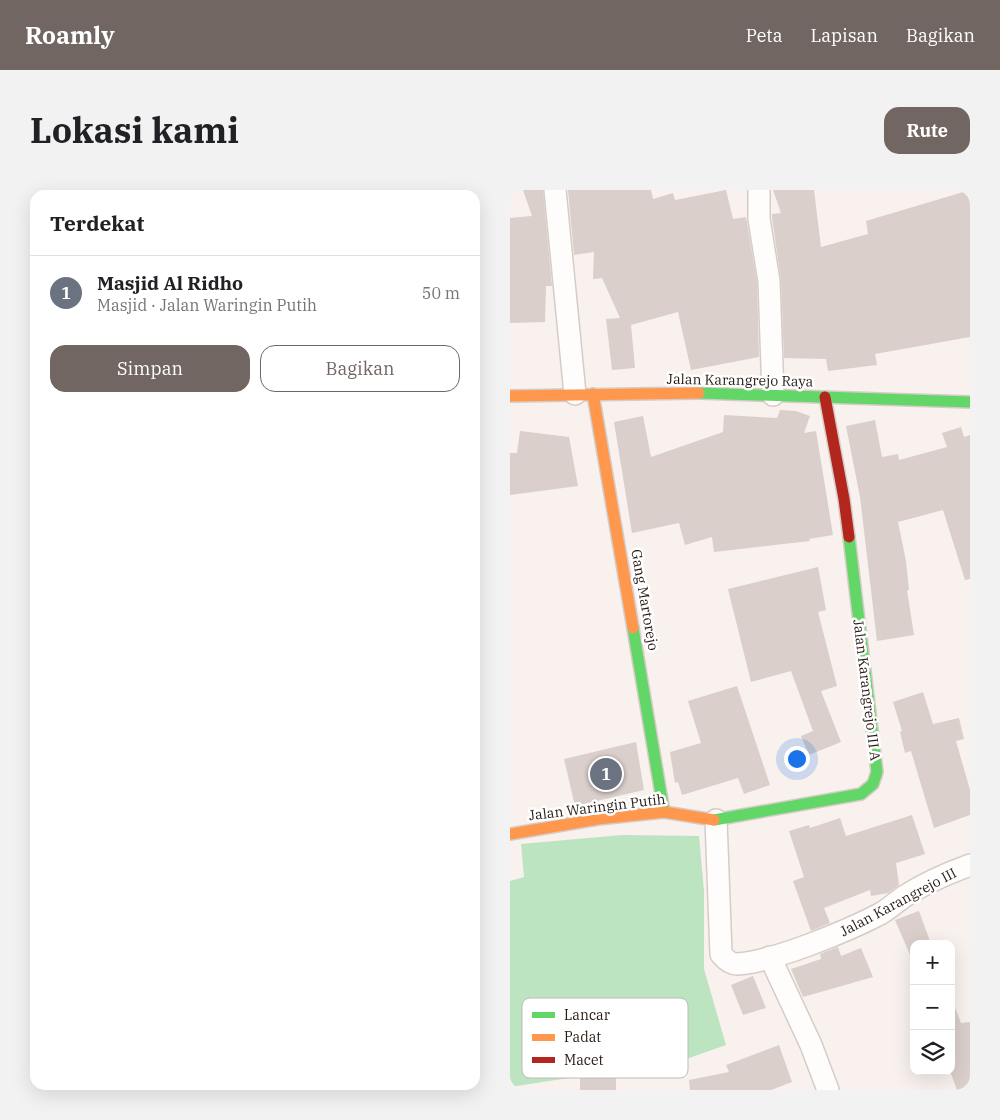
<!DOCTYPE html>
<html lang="id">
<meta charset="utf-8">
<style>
:root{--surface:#fff;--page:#f2f2f2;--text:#202124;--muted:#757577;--line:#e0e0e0;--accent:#716661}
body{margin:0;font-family:"IBM Plex Serif",serif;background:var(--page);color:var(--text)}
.controls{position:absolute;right:15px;bottom:15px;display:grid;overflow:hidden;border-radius:10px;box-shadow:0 5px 20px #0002}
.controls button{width:45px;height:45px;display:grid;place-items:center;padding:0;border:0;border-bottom:1px solid var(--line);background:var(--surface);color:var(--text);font:25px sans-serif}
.you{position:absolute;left:286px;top:568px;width:18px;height:18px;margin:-12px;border:4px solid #fff;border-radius:50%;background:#1a73e8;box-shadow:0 0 0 8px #1a73e833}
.badge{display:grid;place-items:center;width:32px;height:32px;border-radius:50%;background:var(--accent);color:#fff;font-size:16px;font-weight:700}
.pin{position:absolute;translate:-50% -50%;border:2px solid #fff;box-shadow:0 1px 5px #0006}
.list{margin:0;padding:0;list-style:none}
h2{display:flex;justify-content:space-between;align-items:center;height:65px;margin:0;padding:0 20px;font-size:21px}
h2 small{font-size:16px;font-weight:400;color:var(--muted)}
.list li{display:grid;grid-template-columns:32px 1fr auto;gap:15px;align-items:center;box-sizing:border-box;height:75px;padding:0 20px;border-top:1px solid var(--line)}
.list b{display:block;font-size:19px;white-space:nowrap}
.list p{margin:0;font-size:16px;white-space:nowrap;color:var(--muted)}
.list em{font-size:16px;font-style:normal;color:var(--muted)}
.actions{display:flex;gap:10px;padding:15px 20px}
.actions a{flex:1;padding:11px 0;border:1px solid var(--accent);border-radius:15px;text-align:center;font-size:18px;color:var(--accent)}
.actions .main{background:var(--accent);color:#fff}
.icon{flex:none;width:28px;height:28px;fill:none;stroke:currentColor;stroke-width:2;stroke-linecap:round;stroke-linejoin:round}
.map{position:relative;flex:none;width:460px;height:900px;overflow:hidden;border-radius:15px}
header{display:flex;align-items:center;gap:30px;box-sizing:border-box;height:70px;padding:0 25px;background:var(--accent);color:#fff}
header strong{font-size:24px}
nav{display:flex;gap:28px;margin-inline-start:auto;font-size:18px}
.intro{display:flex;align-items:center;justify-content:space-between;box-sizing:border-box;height:120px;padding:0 30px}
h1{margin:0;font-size:35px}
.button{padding:12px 22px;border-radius:15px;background:var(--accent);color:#fff;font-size:18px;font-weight:700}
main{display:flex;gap:30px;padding:0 30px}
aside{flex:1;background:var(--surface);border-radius:15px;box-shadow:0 5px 20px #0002}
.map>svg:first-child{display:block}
</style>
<header>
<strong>Roamly</strong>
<nav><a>Peta</a><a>Lapisan</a><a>Bagikan</a></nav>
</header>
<div class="intro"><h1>Lokasi kami</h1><a class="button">Rute</a></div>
<main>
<aside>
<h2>Terdekat<small></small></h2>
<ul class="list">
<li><span class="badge" style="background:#6b7280">1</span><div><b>Masjid Al Ridho</b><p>Masjid · Jalan Waringin Putih</p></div><em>50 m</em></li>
</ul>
<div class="actions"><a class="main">Simpan</a><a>Bagikan</a></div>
</aside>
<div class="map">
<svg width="460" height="900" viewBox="0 0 460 900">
<rect width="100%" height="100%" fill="#f9f1ed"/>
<path fill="#bce4c1" d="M112,645L189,646L194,701V779L216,855L125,887L117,857L61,859L59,888L0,897V691L14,687L11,654Z"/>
<g fill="#dacfca">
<path d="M13,0H33L42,96H36L35,132L0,133V28L22,26Z"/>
<path d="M58,0H141L143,9L163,3L165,10L216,0L223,29L236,27L247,92L249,167L181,180L168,122L121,135L125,178L102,180L96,129L110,128L92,88L83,89L84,62L64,65Z"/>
<path d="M263,0H304L311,57L358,44L356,31L460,0V147L365,164L367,175L318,181L316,169L274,168L271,90L262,28V24L271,23Z"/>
<path d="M270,220L286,221L300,226L294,243L306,241L323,345L299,349L300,351L204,362L202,347L175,355L169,333L122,343L104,232L133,226L141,267L213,242L214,225L267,228Z"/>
<path d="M365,230L372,267L388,264L389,270L437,257L432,243L451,237L454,247L460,245V389L455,390L433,320L388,332L396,371L399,400H397L404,445L367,451L350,307L336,236Z"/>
<path d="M10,241L59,247L68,296L0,305V263H7Z"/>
<path d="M308,377L316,420L308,422L327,496L311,501L331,552L299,565L291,546L303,541L281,481L241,492L218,399Z"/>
<path d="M227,496L260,595L234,604L228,588L172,605L168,592L165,593L160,562L191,553L178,511Z"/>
<path d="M413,502L423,534L449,528L454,549L446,551L460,600V625L424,638L401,561L395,563L390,542L392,541L383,512Z"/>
<path d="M126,552L134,600L65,616L54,569Z"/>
<path d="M402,625L415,664L386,673L389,695L378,703L361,706L360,700L314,718L320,733L301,741L283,691L294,687L279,641L299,635L300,638L330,628L336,646Z"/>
<path d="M409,721L421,754H404V774L385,730Z"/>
<path d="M328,757L331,766L351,758L363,787L293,807L281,779L311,769L310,764Z"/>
<path d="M243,786L256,818L233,825L221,795Z"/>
<path d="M441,807L451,833L460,832V900H447L440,881Z"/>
<path d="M269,855L282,892L261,900H180L179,890L219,882L216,875Z"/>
<rect x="70" y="865" width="36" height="35"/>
</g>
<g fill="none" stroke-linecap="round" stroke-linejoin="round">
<g stroke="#d6ccc7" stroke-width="24">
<g id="street">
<path d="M45,0L65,204"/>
<path d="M249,0V29L259,91L263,205"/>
<path d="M206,630L211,764C215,769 220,774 227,774C263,772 337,741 370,724C379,719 386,712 395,706C415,693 438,683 460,675"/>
<path d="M260,767L301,855L318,900"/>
</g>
</g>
<g stroke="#d6ccc7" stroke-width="14">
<g id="fast">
<path d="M189,203L460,212"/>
<path d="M123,438L154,622"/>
<path d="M204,630L351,604L363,594L367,582L339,347"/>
</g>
</g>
<g stroke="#d6ccc7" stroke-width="14">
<g id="slow">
<path d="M83,204L123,438"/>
<path d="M0,206L189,203"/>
<path d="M0,644L88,629L154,622L204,630"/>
</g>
</g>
<g stroke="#d6ccc7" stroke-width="14">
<path id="jam" d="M315,207L334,309L339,347"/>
</g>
<use href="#street" stroke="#fefdfc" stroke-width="21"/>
<use href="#fast" stroke="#63d668" stroke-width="11"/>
<use href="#slow" stroke="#ff974d" stroke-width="11"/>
<use href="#jam" stroke="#b3261e" stroke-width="11"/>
</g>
<g text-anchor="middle" stroke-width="5" stroke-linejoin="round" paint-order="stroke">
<g font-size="14" fill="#281b15" stroke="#fff">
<text transform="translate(230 190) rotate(1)" y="5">Jalan Karangrejo Raya</text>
<text transform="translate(135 410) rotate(80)" y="5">Gang Martorejo</text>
<text transform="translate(357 500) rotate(83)" y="5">Jalan Karangrejo III A</text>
<text transform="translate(87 617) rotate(-7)" y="5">Jalan Waringin Putih</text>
<text transform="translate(388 712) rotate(-28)" y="5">Jalan Karangrejo III</text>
</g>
</g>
<rect x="12" y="808" width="166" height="80" rx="8" fill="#fff" stroke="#bebbb9" stroke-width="1"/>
<rect x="22" y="822" width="23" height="6" fill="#63d668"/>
<rect x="22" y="844" width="23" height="7" fill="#ff974d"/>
<rect x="22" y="867" width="23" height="6" fill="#b3261e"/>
<g font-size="14" fill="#281b15">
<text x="54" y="830">Lancar</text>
<text x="54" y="852">Padat</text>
<text x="54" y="875">Macet</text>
</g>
</svg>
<div class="controls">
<button>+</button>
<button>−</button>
<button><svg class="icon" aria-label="layers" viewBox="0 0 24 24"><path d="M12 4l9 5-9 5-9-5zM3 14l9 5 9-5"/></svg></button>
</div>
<div class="you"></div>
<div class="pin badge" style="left:96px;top:584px;background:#6b7280">1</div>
</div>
</main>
